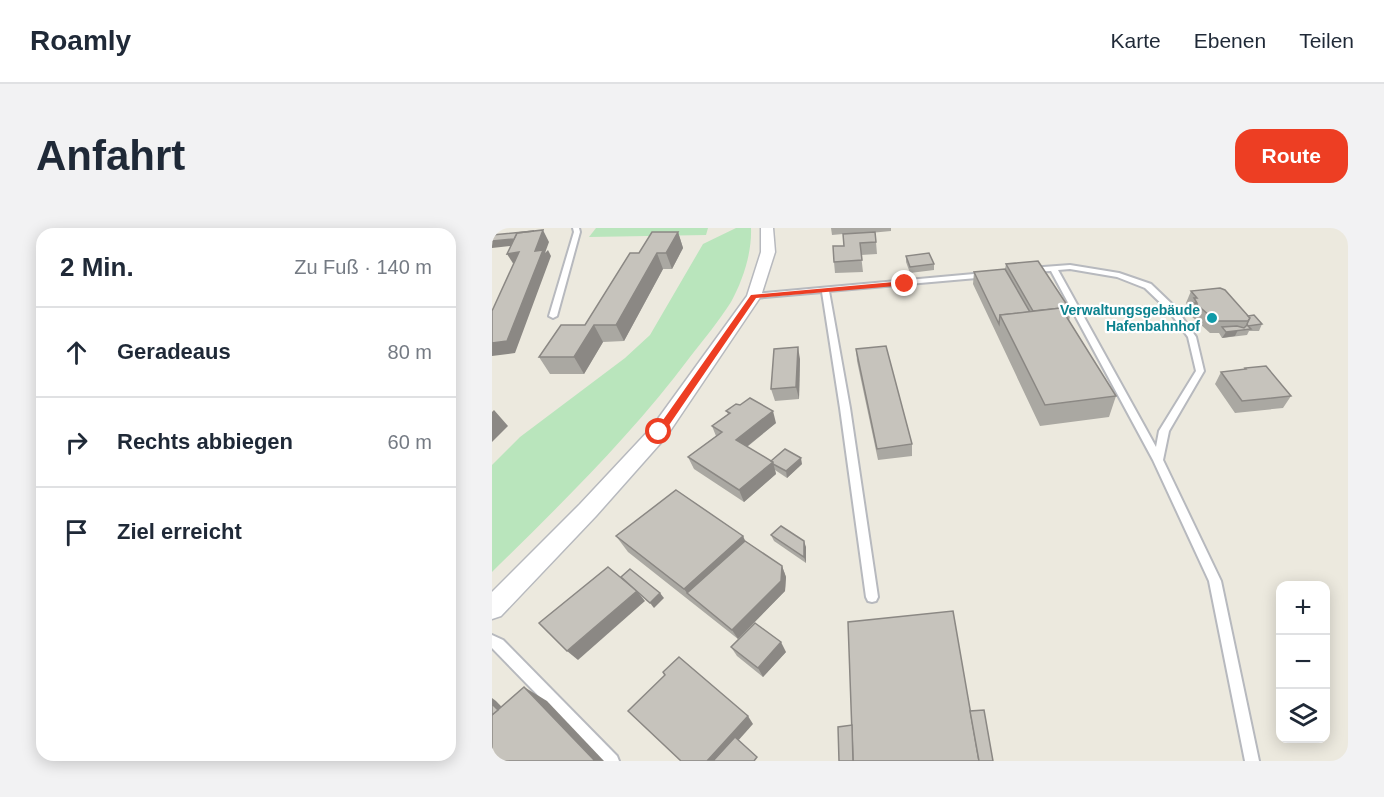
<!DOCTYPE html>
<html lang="de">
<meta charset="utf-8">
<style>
:root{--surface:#fff;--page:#f2f2f3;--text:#1f2937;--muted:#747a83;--line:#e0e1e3;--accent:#ed3e23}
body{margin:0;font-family:Arial,sans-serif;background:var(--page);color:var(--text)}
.controls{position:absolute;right:18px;bottom:18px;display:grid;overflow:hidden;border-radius:12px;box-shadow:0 3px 15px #0003}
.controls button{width:54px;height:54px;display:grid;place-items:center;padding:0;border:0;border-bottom:2px solid var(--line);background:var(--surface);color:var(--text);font:30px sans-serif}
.stop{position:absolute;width:18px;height:18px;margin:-14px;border:4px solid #ed3e23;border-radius:50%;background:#fff}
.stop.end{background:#ed3e23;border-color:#fff;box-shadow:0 2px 6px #0008}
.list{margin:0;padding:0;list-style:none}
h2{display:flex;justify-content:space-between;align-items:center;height:78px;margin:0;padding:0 24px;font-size:26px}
h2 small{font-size:20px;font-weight:400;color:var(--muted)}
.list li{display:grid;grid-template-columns:39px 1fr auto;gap:18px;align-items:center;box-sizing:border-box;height:90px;padding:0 24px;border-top:2px solid var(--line)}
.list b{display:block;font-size:22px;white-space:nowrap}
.list em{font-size:20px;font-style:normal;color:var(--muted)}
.icon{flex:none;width:33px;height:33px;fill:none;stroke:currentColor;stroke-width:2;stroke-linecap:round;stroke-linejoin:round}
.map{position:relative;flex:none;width:856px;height:533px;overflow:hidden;border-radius:18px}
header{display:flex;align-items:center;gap:36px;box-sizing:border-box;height:84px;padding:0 30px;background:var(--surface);border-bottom:2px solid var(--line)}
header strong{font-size:28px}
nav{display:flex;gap:33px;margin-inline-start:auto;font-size:21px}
.intro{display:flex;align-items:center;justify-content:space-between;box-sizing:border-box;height:144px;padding:0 36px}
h1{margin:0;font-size:42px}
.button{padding:15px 27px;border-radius:18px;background:var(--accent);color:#fff;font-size:21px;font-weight:700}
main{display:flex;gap:36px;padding:0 36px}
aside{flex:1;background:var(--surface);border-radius:18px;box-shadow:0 3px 15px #0003}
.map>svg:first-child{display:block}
</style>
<header>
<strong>Roamly</strong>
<nav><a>Karte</a><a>Ebenen</a><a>Teilen</a></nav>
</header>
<div class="intro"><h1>Anfahrt</h1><a class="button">Route</a></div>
<main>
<aside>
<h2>2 Min.<small>Zu Fuß · 140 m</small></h2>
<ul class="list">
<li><svg class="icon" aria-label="ahead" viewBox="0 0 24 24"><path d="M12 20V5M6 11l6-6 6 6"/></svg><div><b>Geradeaus</b></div><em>80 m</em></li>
<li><svg class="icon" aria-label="right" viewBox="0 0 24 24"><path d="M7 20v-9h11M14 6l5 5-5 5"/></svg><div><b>Rechts abbiegen</b></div><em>60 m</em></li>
<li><svg class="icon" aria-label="arrive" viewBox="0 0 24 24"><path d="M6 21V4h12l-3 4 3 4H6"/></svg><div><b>Ziel erreicht</b></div></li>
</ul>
</aside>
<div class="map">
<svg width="856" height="533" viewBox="0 0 856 533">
<rect width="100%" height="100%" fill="#ece9de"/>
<g fill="#b9e5bc">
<path d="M104,0H216L214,7L97,9Z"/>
<path d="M244,0H259C260,25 251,52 239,74C227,93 212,111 198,129C139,208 70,275 0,344V237L28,209L133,130L158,107L211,16Z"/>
</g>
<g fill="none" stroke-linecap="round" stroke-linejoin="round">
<g stroke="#b7b9be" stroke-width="4">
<g id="lane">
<path d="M81,0H87L88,4L65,88L61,90L57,88L82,4Z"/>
<path d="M578,37L627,45L659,56L683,79L704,109L712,143L677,203L671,232L729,353L767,533H753L717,353L661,232L559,43L538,44L534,42L538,40ZM578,41L625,49L653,60L677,83L696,109L704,143L667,203L664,219L566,42Z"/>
<path d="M493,45L497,47L496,49L337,63L358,180L386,369L384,373L380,374L376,373L374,369L348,180L330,64L262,70L258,68L262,66Z"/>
<path d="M0,407L11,412L125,528L127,533H110L0,420Z"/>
</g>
</g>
<g stroke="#b7b9be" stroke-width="3">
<path id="street" d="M269,0H281L283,24L269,68L174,209L104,288L9,388L0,391V364L88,276L160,199L255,68L269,24Z"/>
</g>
<use href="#lane" fill="#fff" fill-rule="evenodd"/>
<use href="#street" fill="#fff" fill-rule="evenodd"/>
</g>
<g fill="#aaa8a2">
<path d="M339,0H399V3L378,5L384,14L385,26L369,27L371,44L343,45L342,34L352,18L351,6L340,7Z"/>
<path d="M186,4L191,20L180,41H171L132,113L111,114L92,146H58L47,129L93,97L147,25Z"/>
<path d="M414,28L442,36V42L418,45L414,34Z"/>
<path d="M514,36L579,83L577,93L624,168L617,189L548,198L481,56L482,44L513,41Z"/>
<path d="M699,63L756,88L770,96L767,103H757L755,107L730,110L727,105H718L698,87L699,85L697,82L698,80L694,75Z"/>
<path d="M364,121L420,216V228L386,232L365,133Z"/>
<path d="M308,131L307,171L283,173L279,161Z"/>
<path d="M753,140L799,168L791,180L743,185L723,156L729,144L752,142Z"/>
<path d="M234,183L284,195L255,219L279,233L310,236L295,250L283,242L284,246L252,274L202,241L196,229L224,208L220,198L236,186Z"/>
<path d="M279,307L314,319V335L282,313Z"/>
<path d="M124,308H251L253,313L290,338L294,349L293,363L246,411L136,324Z"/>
<path d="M239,419L294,424L271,449L245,428Z"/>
</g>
<g fill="#8b8884">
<path d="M51,2L57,14L53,25L56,22L59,28L23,125L0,128V115L43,23Z"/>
<path d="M186,4L191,20L180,41L174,25Z"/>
<path d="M40,9L43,15L0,20V13Z"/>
<path d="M27,24L22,37L15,26Z"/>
<path d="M165,25L171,41L132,113L124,97Z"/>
<path d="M102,97L111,114L92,146L82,129Z"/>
<path d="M746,102L743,108L730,110L734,104Z"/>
<path d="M306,119L308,131L307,171L304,159Z"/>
<path d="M2,182L16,198L0,214V184Z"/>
<path d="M281,183L284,195L248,224L244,212Z"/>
<path d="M309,230L310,236L295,250L294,243Z"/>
<path d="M281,234L284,246L252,274L247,262Z"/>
<path d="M251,308L258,324L195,365L192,361Z"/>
<path d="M312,313L314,319V335L312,329Z"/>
<path d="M290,338L294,349L293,363L246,411L240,402Z"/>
<path d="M145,363L153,373L86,432L75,423Z"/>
<path d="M168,365L172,370L162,380L158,375Z"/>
<path d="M289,414L294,424L271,449L266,440Z"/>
<path d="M32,459L55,473L112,533H103Z"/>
<path d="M0,470L4,473L27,497L0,522Z"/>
<path d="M256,488L261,496L228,533H215Z"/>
</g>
<g fill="#c6c3bc" stroke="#8b8884" stroke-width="1.5">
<path d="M51,2L43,23L51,22L15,113L0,115V83L27,24L15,26L25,5Z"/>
<path d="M42,3L25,5L22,11L0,13V7Z"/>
<path d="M160,4H186L174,25H165L124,97H102L82,129H47L69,97H93L138,25H147Z"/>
<path d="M383,4L384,14L368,15L370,32L342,34L341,18H352L351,6Z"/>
<path d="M437,25L442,36L418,39L414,28Z"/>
<path d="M546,33L579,83L571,84L569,80L541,83L514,36Z"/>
<path d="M513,41L538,84L508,87L507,96L482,44Z"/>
<path d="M728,60L733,62L758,90L756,93H724L703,75H705L702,70H705L699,63Z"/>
<path d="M569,80L624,168L553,177L508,87Z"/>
<path d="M762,87L770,96L756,98L755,96L758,90L756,88Z"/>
<path d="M755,97L759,101L734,104L730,99L745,98L752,100Z"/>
<path d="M394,118L420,216L385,221L364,121Z"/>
<path d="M306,119L304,159L279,161L282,121Z"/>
<path d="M774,138L799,168L750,173L729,144L754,141L753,140Z"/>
<path d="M258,170L281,183L244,212L281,234L247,262L196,229L230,204L220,198L238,185L234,183L244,176L248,177Z"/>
<path d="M293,221L309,230L294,243L281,236V234L279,233Z"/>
<path d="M184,262L251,308L192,361L124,308Z"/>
<path d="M289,298L312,313V329L279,307Z"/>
<path d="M253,313L290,338L289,353L240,402L195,365Z"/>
<path d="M116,339L145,363L75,423L47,395Z"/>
<path d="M138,341L168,365L158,375L129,349Z"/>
<path d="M461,383L487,533H361L356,394Z"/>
<path d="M263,395L289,414L266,440L239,419Z"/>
<path d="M187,429L256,488L215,533H189L136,483L173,447L171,444Z"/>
<path d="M32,459L103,533H0V487Z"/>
<path d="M0,476L6,482L0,487Z"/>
<path d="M492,482L501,533H487L478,483Z"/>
<path d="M360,497L361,533H347L346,499Z"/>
<path d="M243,509L265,529L262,533H221Z"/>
</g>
<path fill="#ed3e23" d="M413,53L415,57L264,70L171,206H164V202L259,67Z"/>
<circle fill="#0f9aa8" stroke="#fff" stroke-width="2" cx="720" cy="90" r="6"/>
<g text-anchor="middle" stroke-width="4.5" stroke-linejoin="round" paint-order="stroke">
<g font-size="14" font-weight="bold" fill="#0d838f" stroke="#fff" text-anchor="end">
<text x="708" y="87">Verwaltungsgebäude<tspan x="708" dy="16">Hafenbahnhof</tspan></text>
</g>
</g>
</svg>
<div class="controls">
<button>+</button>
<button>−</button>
<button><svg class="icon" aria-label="layers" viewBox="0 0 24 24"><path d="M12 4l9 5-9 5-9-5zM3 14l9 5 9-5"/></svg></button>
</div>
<div class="stop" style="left:167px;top:204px"></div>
<div class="stop end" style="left:413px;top:56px"></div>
</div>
</main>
